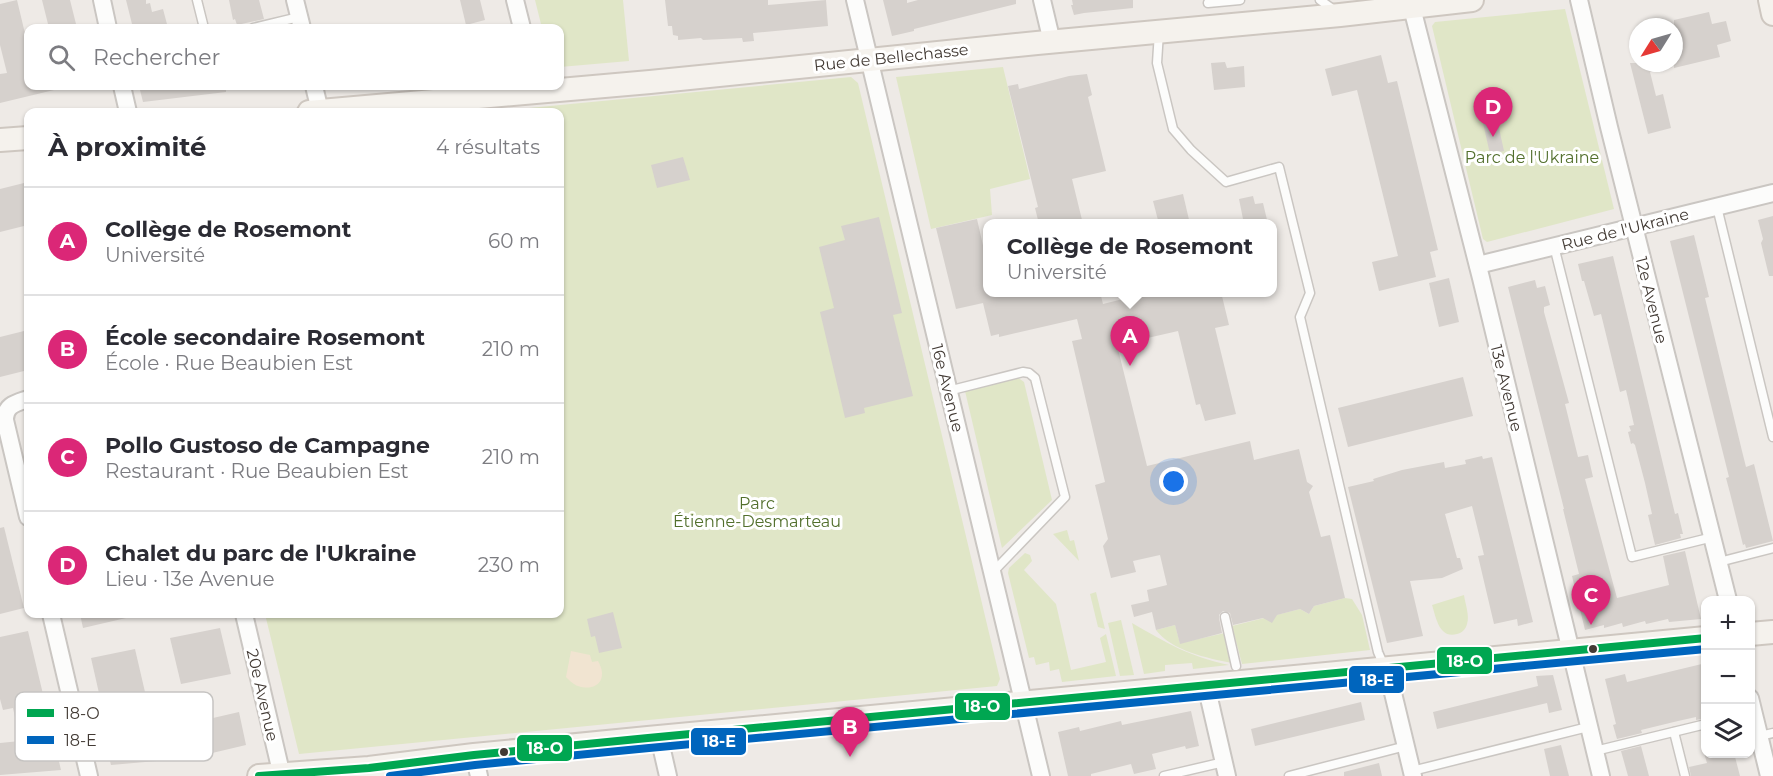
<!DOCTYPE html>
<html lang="fr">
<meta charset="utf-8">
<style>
:root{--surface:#fff;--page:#f7f7f7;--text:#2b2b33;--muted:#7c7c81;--line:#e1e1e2;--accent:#db2777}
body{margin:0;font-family:Montserrat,sans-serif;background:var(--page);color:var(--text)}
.controls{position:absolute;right:18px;bottom:18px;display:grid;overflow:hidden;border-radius:12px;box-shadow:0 2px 4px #0004}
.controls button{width:54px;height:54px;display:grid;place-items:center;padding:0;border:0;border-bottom:2px solid var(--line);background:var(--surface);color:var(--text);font:30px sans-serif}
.compass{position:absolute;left:1629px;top:18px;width:54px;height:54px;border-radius:50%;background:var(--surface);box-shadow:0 2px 4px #0004;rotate:233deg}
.you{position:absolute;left:1174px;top:482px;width:21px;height:21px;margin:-15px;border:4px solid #fff;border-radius:50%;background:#1a73e8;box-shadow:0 0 0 9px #1a73e833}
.badge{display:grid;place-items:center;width:39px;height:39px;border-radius:50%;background:var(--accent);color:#fff;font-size:20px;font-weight:700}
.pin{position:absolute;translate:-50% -50px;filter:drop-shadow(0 2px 3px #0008)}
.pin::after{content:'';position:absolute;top:32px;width:21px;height:18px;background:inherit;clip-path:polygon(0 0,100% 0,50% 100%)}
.popup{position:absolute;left:983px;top:219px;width:294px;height:78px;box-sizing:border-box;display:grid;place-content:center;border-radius:12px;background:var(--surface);filter:drop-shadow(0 2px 4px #0005);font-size:20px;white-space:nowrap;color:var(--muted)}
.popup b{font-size:22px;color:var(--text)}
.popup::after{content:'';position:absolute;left:50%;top:100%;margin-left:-12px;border:12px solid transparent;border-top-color:var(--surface)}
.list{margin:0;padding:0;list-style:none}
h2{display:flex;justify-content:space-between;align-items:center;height:78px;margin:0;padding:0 24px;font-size:26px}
h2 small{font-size:20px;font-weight:400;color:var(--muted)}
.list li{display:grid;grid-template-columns:39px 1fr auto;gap:18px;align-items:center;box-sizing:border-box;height:108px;padding:0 24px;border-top:2px solid var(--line)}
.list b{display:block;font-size:22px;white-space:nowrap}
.list p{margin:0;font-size:20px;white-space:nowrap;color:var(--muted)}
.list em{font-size:20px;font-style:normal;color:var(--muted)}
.icon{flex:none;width:33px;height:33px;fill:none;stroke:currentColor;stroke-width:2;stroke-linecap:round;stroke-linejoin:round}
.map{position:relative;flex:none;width:1773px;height:776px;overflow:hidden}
.search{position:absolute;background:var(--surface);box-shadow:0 2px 4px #0004;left:24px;top:24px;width:540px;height:66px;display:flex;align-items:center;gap:15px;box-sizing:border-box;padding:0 21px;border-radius:12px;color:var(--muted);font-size:22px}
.panel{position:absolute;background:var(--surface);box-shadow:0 2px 4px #0004;left:24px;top:108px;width:540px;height:510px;border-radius:12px}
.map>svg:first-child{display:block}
</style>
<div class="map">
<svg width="1773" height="776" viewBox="0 0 1773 776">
<rect width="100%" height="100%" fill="#eeeae6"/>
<g fill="#e0e6c7">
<path d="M535,0H623L629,61L560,67V28H542Z"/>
<path d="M1565,9L1614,209L1487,242L1483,239L1432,26L1435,22Z"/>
<path d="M1003,67L1030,179L990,189L992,215L931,229L896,77Z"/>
<path d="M851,77L858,83L1000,679L997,686L299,754L265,614H560V112H488Z"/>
<path d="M1017,377L1024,382L1052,500L1002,548L965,391Z"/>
<path d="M1067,530L1070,541L1074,540L1079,561L1053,534Z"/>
<path d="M1025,553L1030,555L1032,561L1024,570L1056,604L1071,670L1106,662L1100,638L1106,634L1116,676L1062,682L1059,669L1050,671L1049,662L1036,665L1034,657L1029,658L1008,573L1009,568Z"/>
<path d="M1096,592L1105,629L1098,627L1090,594Z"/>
<path d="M1464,595C1465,603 1470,616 1467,624C1466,629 1462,633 1457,634C1439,639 1436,617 1432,605Z"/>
<path d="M1345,598L1352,599L1362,615L1370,650L1242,664L1232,626L1300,609L1309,614L1314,606Z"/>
<path d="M1121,620L1134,675L1120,676L1108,623Z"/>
<path d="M1132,623C1167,643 1188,656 1229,665L1193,669L1192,663L1165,665V671L1144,674Z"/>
<path d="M1175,625L1180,643L1225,633L1232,663C1207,658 1172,651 1156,630Z"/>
</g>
<path fill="#f1e4d1" d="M571,651L590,655L592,662L598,661C609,680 596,692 578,686C574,685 569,680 566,677Z"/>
<g fill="#d6d1cd">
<path d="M17,0L28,46V86H54V90L0,103V74L7,73L0,45V4Z"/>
<path d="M42,0H70L77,28H49Z"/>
<path d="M126,0H146V4L150,3L152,12L163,9L168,28H133Z"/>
<path d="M229,0H259L264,19L237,25L235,19L233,20Z"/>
<path d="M460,0H480L485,20L466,25Z"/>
<path d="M665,0H768V5L826,0L828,26L753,33L754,41L743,42L742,38L703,40L701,38L678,40V36L673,35L672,26H668Z"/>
<path d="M883,0H907V3L918,0H1016V4L914,29V31L892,36Z"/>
<path d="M1072,0H1133V8L1084,13L1074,15L1071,5H1073Z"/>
<path d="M1709,12L1712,24L1726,21L1731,41L1717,45L1720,57L1674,68V20Z"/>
<path d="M1381,55L1388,83L1397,81L1438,250L1430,252L1436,277L1379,291L1372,262L1398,256L1357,90L1332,96L1325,69Z"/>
<path d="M1225,62L1227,68L1244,66L1245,87L1214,90L1211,63Z"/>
<path d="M1630,63H1671L1672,67L1650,72L1656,96L1663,94L1671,128L1648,134Z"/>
<path d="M1087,74L1092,95L1088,97L1106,171L1072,179L1083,224H1039L1035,208L1038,207L1008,86L1018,84L1019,89L1069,76Z"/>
<path d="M139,86H226V92L143,102Z"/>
<path d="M1497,119L1504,151L1490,154L1483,123Z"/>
<path d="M683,157L690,180L657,188L651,165Z"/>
<path d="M28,182V225L0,232V189Z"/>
<path d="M1183,194L1190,224H1159L1153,201Z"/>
<path d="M1253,196L1255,204L1263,203L1268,224H1244L1239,199Z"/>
<path d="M1773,216V276H1769L1761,243L1763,239L1758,220Z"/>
<path d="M879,217L902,313L893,315L913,396L864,408L865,413L845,418L820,312L834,308L819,247L845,240L841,226Z"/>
<path d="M977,219L987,263V292H995V296L1012,292H1100L1103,304L1151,292H1221L1229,325L1215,328L1236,414L1205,421L1200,404L1196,405L1178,331L1117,345L1147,466L1250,441L1254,460L1299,449L1307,482L1313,486L1309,492L1321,537L1330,535L1345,598L1314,606L1309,614L1300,609L1277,615L1272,623L1263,618L1233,625L1230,613L1223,611L1219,615V618L1222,633L1180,644L1175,625L1156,630L1152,612L1134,617L1131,605L1149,601L1147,590L1167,585L1160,555L1133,561L1136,572L1111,578L1103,546L1108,539L1095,485L1105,482L1072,341L1082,339L1077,319L999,337V334L991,336L983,303L956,309L936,228Z"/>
<path d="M1694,235L1709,297L1705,298L1742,451L1746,467L1754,464L1773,541L1746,548L1745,544L1743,545L1730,493L1726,478L1729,477L1670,241Z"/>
<path d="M1613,256L1675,514L1678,513L1683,534H1680L1681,538L1655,545L1648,515L1652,514L1645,483L1635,445L1633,443L1631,444L1628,432L1631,431L1629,426L1634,425L1626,390L1620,392L1601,314L1594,316L1584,281H1582L1578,264Z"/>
<path d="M1449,278L1459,322L1439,327L1429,283Z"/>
<path d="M1535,280L1537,288L1545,286L1550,305L1544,307V312L1569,403L1565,404L1578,457L1588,455L1593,477L1585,479L1617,598L1669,585L1663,556L1685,551L1701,619L1669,622L1668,619L1646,624L1645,621L1623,627L1622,623L1604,628V625L1585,630L1572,576L1579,574L1563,509H1564L1508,287Z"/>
<path d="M28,330V370L0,377V337Z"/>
<path d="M1463,377L1473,416L1348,447L1338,408Z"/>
<path d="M1482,456L1483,459L1492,457L1533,622L1518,626L1517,619L1494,624L1478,556L1484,555L1472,506L1445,514L1457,558H1460L1463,569L1442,578L1410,581L1423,636L1387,643L1348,487L1374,481L1373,479L1402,470L1444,462L1445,468L1466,464L1465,460Z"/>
<path d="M4,527L24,608L0,614V528Z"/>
<path d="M613,612L622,648L599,653L595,636L591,637L587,619Z"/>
<path d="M80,614H125L126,618L83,628Z"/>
<path d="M220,628L231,674L181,684L170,638Z"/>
<path d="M28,631L61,770L0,775V743L20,741L13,708L3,710L0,699V637Z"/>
<path d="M135,649L145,692L101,702L91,658Z"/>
<path d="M1706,663V718L1696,720V717L1678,721L1641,730L1642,733L1617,739L1613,725L1616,724L1605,679L1625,674L1627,682Z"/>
<path d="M1553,675L1562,710L1549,713L1547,703L1437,729L1433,712L1538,686L1536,676Z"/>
<path d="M1361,702L1365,720L1255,746L1251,729Z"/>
<path d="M1191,711L1199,746L1186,749L1185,746L1152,754L1156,769L1134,774L1131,764L1091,774V776H1068L1058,732L1079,727L1080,731L1121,721L1122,725Z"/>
<path d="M239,712L246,745L191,758L111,765L103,732L163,727L166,741L189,736L187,724Z"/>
<path d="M1561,745L1569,776H1550L1544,749Z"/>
<path d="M1641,746L1649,776H1628L1621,751Z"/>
<path d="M1704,753H1734L1740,776H1691L1689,767L1707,763Z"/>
<path d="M1379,763L1382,776H1344V772Z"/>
</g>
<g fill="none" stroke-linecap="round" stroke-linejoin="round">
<g stroke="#cac6c2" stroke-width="11">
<g id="lane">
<path d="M197,0L204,28"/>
<path d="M1320,0L1334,10"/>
<path d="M1208,3L1240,0"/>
<path d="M253,28L299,17"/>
<path d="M1159,32L1157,63L1173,129L1191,150L1226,182L1279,167L1310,293L1300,317L1378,652L1384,666"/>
<path d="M1717,207L1773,437"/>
<path d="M1554,246L1632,557L1713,537"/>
<path d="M948,391L1023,372L1029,373L1035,378L1065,497L992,573"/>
<path d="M1719,562L1773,548"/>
<path d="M1225,617L1236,666"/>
<path d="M1674,732L1685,776"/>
<path d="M1760,736L1773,733"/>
<path d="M1595,751L1706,724"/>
<path d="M1412,771L1588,727"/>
<path d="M1164,776L1224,762"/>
<path d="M1289,776L1406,746"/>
</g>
</g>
<g stroke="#cac6c2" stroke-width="20">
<g id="street">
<path d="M102,0L108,28"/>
<path d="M295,0L302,28"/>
<path d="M515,0L522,28"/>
<path d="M855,0L1041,776"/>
<path d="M1042,0L1052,42"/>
<path d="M1410,0L1481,278L1601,776"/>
<path d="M1579,0L1609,127L1728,600"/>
<path d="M122,86L128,112"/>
<path d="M314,86L320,111"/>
<path d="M1478,265L1773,193"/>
<path d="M28,399C16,403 5,405 5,420L28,517"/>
<path d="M51,614L89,776"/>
<path d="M244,614L282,776"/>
<path d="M1385,669L1393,693L1413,776"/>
<path d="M1206,685L1227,776"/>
<path d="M1750,698L1769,776"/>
<path d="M659,737L668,776"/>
<path d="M474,755L479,776"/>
</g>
</g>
<g stroke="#cec7c0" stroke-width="26">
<g id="secondary">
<path d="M1770,0L1773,14"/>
<path d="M309,112L650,82L1037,43L1340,15L1472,0"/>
<path d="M0,140L28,138"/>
<path d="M1750,634L1773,632"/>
<path d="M259,776L369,768L474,755L648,738L1706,638"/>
</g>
</g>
<use href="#lane" stroke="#fcfcfb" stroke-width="8"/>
<use href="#street" stroke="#fcfcfb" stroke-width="16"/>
<use href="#secondary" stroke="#f5f2ed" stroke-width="22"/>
<g stroke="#fff" stroke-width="12">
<path id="bus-1" d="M259,776L369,768L474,755L648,738L1706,638"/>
</g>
<g stroke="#fff" stroke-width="12">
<path id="bus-2" d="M390,776L475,765L649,748L1706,649"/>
</g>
<use href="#bus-1" stroke="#00a651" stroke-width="8"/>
<use href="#bus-2" stroke="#0065bd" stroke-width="8"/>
</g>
<g fill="#423a34" stroke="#fff" stroke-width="2">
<circle cx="1593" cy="649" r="5"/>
<circle cx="504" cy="752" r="5"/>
</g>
<g text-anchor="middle" stroke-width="6" stroke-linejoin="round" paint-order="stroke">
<g font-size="16" fill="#423a34" stroke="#fff">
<text transform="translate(891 57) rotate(-6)" y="6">Rue de Bellechasse</text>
<text transform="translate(1625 229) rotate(-14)" y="6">Rue de l'Ukraine</text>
<text transform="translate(1652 300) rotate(76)" y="6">12e Avenue</text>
<text transform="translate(948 388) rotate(76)" y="6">16e Avenue</text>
<text transform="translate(1507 388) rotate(76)" y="6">13e Avenue</text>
<text transform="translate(263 695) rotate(77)" y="6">20e Avenue</text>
</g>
<g font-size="16" fill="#526f2c" stroke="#fff">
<text x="1532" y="163">Parc de l'Ukraine</text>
<text x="757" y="509">Parc<tspan x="757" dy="18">Étienne-Desmarteau</tspan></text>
</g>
</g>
<rect x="15" y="692" width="198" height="69" rx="9" fill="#fff" stroke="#c6c4c2" stroke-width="1.5"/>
<rect x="27" y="709" width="27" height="8" fill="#00a651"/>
<rect x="27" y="736" width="27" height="8" fill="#0065bd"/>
<g font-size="16" fill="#423a34">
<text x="64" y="719">18-O</text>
<text x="64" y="746">18-E</text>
</g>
<g stroke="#fff" stroke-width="2">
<rect x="1436" y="646" width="57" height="29" rx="6" fill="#00a651"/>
<rect x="1348" y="665" width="57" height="29" rx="6" fill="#0065bd"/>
<rect x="954" y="692" width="57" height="29" rx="6" fill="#00a651"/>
<rect x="690" y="727" width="57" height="29" rx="6" fill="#0065bd"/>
<rect x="516" y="734" width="57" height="28" rx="6" fill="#00a651"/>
</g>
<g font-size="16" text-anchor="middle" font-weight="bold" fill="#fff">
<text x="1465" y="667">18-O</text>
<text x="1377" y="686">18-E</text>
<text x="982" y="712">18-O</text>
<text x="719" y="747">18-E</text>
<text x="545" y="754">18-O</text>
</g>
</svg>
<div class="controls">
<button>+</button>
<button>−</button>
<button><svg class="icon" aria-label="layers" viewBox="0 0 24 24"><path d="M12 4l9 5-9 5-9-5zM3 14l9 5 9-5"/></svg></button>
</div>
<svg class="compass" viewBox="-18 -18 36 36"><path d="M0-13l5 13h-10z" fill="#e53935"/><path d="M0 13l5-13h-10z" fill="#7c7c81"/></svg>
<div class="you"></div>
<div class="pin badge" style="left:1130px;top:366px">A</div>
<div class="popup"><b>Collège de Rosemont</b>Université</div>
<div class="pin badge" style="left:850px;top:757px">B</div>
<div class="pin badge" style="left:1591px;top:625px">C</div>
<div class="pin badge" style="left:1493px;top:137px">D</div>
<div class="search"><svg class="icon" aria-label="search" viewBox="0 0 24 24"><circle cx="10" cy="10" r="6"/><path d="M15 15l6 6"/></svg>Rechercher</div>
<section class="panel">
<h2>À proximité<small>4 résultats</small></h2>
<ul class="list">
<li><span class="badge">A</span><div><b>Collège de Rosemont</b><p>Université</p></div><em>60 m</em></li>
<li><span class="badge">B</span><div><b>École secondaire Rosemont</b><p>École · Rue Beaubien Est</p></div><em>210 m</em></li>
<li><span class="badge">C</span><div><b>Pollo Gustoso de Campagne</b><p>Restaurant · Rue Beaubien Est</p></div><em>210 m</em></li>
<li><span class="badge">D</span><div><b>Chalet du parc de l'Ukraine</b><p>Lieu · 13e Avenue</p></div><em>230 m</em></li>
</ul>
</section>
</div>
